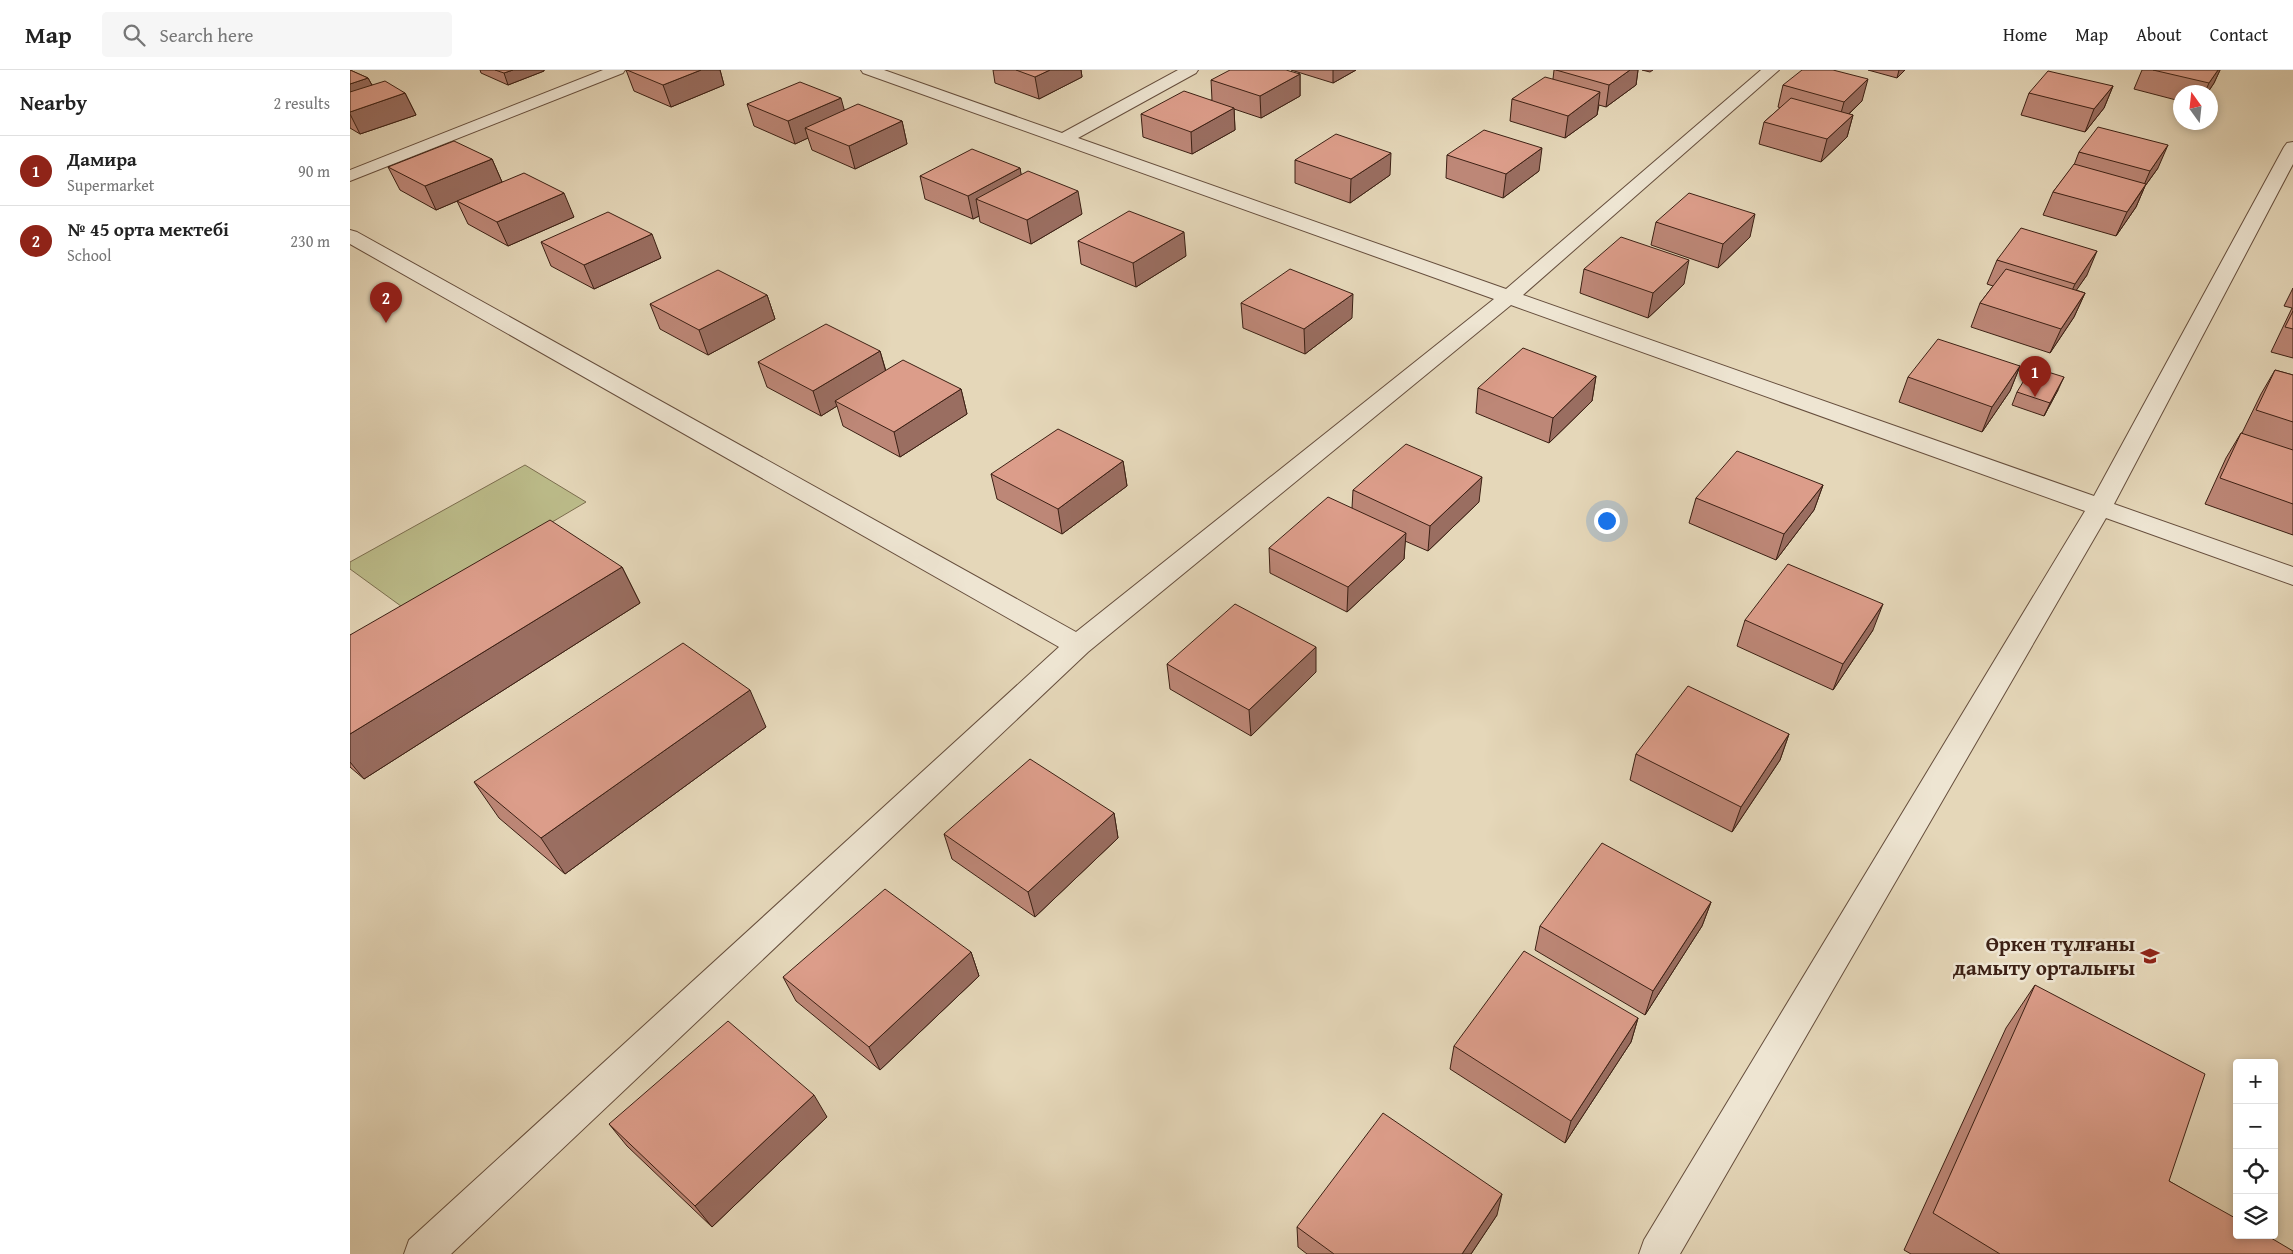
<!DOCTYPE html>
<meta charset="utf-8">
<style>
:root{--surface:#fff;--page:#f6f6f6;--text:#222;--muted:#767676;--line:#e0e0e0;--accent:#8f2418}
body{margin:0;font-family:"Gentium Book Plus",serif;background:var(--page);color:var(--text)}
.controls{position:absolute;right:15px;bottom:15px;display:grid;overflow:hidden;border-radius:5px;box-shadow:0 2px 8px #0003}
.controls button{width:45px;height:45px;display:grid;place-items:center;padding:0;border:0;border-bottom:1px solid var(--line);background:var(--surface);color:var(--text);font:25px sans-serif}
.compass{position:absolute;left:1823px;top:15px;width:45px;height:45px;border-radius:50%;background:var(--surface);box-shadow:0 2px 8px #0003;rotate:345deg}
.you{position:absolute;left:1256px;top:450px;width:18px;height:18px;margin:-12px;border:4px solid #fff;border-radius:50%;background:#1a73e8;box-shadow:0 0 0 8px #1a73e833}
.badge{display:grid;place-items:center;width:32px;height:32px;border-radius:50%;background:var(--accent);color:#fff;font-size:16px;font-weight:700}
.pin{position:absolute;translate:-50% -41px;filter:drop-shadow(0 1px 2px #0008)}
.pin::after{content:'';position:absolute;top:26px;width:18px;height:15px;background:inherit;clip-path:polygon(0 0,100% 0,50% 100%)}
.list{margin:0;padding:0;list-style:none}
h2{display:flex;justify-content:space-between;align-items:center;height:65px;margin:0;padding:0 20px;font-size:21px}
h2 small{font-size:16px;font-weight:400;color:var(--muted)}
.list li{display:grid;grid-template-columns:32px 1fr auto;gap:15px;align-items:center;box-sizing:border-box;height:70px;padding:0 20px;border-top:1px solid var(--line)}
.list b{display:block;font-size:19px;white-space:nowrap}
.list p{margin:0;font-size:16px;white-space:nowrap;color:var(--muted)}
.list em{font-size:16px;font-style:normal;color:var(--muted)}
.icon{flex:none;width:28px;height:28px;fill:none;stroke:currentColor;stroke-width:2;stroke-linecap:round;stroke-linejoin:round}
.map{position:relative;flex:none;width:1943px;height:1184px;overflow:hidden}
header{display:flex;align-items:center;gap:30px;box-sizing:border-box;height:70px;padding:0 25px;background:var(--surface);border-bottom:1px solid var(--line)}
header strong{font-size:24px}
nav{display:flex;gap:28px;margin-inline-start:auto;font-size:18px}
.search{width:350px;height:45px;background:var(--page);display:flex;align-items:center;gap:12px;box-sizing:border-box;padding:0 18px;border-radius:5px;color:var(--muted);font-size:19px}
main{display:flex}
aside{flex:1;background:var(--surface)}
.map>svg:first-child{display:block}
</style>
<header>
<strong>Map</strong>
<div class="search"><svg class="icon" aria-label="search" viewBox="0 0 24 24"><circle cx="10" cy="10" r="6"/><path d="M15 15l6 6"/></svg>Search here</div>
<nav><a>Home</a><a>Map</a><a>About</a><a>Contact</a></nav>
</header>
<main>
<aside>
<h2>Nearby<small>2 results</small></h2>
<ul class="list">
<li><span class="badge">1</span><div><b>Дамира</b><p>Supermarket</p></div><em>90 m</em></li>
<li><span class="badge">2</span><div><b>№ 45 орта мектебі</b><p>School</p></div><em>230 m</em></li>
</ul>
</aside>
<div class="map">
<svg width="1943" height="1184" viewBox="0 0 1943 1184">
<rect width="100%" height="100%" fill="#e5d7b9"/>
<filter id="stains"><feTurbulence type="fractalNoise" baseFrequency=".004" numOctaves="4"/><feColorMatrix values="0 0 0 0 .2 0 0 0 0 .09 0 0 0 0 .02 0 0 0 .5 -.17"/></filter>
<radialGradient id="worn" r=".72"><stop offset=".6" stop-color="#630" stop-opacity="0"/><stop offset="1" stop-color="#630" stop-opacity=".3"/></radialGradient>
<path fill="#bcbc8a" stroke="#7c6e4f" d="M175,395L236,432L55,539L0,499V492Z"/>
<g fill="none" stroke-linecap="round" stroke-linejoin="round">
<g stroke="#664e3d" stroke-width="2">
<g id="minor">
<path d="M253,0H275L273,3L0,111V100Z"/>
<path d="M511,0H534L712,63L828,0H848L846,3L728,68L1156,219L1411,0H1429L1173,225L1744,426L1934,77L1937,73L1943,72V94L1764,434L1943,497V515L1756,448L1330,1184H1289L1294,1170L1735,441L1161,235L738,582L101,1184H54L59,1170L709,577L0,174V160L7,162L726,562L1144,229L513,3Z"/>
</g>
</g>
<use href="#minor" fill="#eee5d2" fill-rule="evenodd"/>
</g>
<g fill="#bd8777" stroke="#3c2014">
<path d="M0,0L18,8L22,15L55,23L66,45L10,64L0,58Z"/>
<path d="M130,0H194V1L158,15L131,3Z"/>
<path d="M276,0H370L374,15L321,37L284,21Z"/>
<path d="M643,0H731L732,7L689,29L645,13Z"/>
<path d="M941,0H1006L983,13Z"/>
<path d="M1204,0H1288L1286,15L1256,37L1249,35L1247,45L1215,68L1160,51L1162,29L1203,9Z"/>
<path d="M1292,0H1303L1300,2Z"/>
<path d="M1518,0H1555L1547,8Z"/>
<path d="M1792,0H1870L1864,13L1858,22H1830V31L1784,19Z"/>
<path d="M950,4V26L911,48L884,39L885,60L842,84L793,67L791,44L862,30L861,10Z"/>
<path d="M1433,15L1512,31L1499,44L1503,45L1497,67L1471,92L1409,74L1414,52L1430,38L1428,37Z"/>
<path d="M1763,16L1754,38L1735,62L1671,45L1679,23Z"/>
<path d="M397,34L494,40L552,51L557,74L505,99L462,80L458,68L445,74L404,56Z"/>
<path d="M1729,82L1808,98L1795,116L1786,137L1766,166L1693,145L1703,122L1724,95Z"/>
<path d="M1097,85L1189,101L1153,128L1096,108Z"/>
<path d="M142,89L152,112L224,147L158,176L118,154L107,131L86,140L50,120L38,97Z"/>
<path d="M945,90L1040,105L1000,133L945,113Z"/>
<path d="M670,98L671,105L732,144L681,174L630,152L629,146L623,149L575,129L570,106Z"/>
<path d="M1306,152L1400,167L1368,198L1301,175Z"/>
<path d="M728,171L836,186L786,217L731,194Z"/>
<path d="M191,172L311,188L244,219L201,196Z"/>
<path d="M1647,190L1737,205L1726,220L1735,223L1724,247L1700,283L1621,257L1630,233L1643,216L1637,214Z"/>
<path d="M1234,199L1334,214L1298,248L1230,223Z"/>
<path d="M1943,218V288L1921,282L1942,238L1934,236Z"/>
<path d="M417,225L425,249L358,285L310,259L300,234Z"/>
<path d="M891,233L1002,248L955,284L893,258Z"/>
<path d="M530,281L536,301L611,319L617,344L550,387L493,356L487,336L471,346L417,317L408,292Z"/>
<path d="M1670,296L1660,321L1632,362L1549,332L1558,307Z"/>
<path d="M1925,300L1943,305V465L1855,434L1876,388L1891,363H1892L1911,324Z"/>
<path d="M1246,306L1242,331L1199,373L1126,343L1128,318Z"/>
<path d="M1708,320L1694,346L1662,335L1667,322Z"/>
<path d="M773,391L777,416L712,464L647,429L641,404Z"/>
<path d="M1473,415L1464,440L1426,490L1339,453L1346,428Z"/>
<path d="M1003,420L1129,432L1078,481L1055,471L1054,489L997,542L920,503L919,478L1002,438Z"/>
<path d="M272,497L290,533L14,709L0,697V565Z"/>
<path d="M1395,550L1523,560L1483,620L1387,576Z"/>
<path d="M817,594L966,602L901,666L820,619Z"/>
<path d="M416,657L215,804L149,748L124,712Z"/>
<path d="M1439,664L1430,690L1382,762L1280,710L1286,684Z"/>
<path d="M764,743L768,768L685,847L602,789L594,764Z"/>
<path d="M1361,832L1352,856L1295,945L1185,880L1190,856Z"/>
<path d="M621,882L629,906L530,1000L446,931L433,907Z"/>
<path d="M1685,915L1819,1111L1943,1184H1561L1554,1180L1656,958Z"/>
<path d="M1288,948L1281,972L1215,1073L1100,999L1104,976Z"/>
<path d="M477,1047L362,1157L277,1076L259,1054Z"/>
<path d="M1147,1145L1121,1184H957L948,1177L947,1157Z"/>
</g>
<g fill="#9a6e61" stroke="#3c2014">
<path d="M163,0H194V1L158,15L154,3Z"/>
<path d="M351,0H370L374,15L321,37L313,15Z"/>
<path d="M700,0H731L732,7L689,29L685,7Z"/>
<path d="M983,0H1006L983,13Z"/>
<path d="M1280,0H1288L1286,15L1256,37L1259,15Z"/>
<path d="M1549,0H1555L1547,8Z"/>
<path d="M1868,0H1870L1864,13L1858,22H1855L1859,13Z"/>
<path d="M950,4V26L911,48L910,26Z"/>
<path d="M18,8L24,19L0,27V14Z"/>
<path d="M1518,9L1512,31L1488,54L1494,32Z"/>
<path d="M1763,16L1754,38L1735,62L1744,39Z"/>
<path d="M1250,22L1247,45L1215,68L1218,46Z"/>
<path d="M55,23L66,45L10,64L0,44V42Z"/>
<path d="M491,28L497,50L455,58L458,68L445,74L438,51Z"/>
<path d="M884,38L885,60L842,84L841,62Z"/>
<path d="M1503,45L1497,67L1471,92L1477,69Z"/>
<path d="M552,51L557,74L505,99L499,76Z"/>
<path d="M1818,75L1808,98L1795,116L1786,137L1766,166L1777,142L1791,122L1800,101Z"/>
<path d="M1192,78L1189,101L1153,128L1156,104Z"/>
<path d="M1041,83L1040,105L1000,133L1001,109Z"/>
<path d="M142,89L152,112L86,140L75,116Z"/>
<path d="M670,98L674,121L626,129L629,146L623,149L618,126Z"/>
<path d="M728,121L732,144L681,174L677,150Z"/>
<path d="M214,123L224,147L158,176L147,152Z"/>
<path d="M1405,144L1400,167L1368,198L1373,174Z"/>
<path d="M834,162L836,186L786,217L783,193Z"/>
<path d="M302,164L311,188L244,219L234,195Z"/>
<path d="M1747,181L1737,205L1714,238L1725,214Z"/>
<path d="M1339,190L1334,214L1298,248L1303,223Z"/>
<path d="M1735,223L1724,247L1700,283L1711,259Z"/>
<path d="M1003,224L1002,248L955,284L954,259Z"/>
<path d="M417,225L425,249L358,285L349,260Z"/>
<path d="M530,281L537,306L485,331L487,336L471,346L463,321Z"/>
<path d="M1670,296L1660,321L1632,362L1642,337Z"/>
<path d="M1246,306L1242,331L1199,373L1203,348Z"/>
<path d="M1714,307L1708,320L1694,346L1700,333Z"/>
<path d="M611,319L617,344L550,387L544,362Z"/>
<path d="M773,391L777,416L712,464L708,439Z"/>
<path d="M1132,407L1129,432L1078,481L1080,456Z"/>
<path d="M1473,415L1464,440L1426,490L1434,464Z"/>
<path d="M1056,463L1054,489L997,542L998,517Z"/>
<path d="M272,497L290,533L14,709L0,692V664Z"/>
<path d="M1533,534L1523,560L1483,620L1493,594Z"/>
<path d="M966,577V602L901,666L899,640Z"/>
<path d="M400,620L416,657L215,804L191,768Z"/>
<path d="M1439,664L1430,690L1382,762L1391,737Z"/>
<path d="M764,743L768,768L685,847L678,822Z"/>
<path d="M1361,832L1352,856L1295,945L1303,921Z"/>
<path d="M621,882L629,906L530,1000L519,977Z"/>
<path d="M1288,948L1281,972L1215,1073L1221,1051Z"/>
<path d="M464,1025L477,1047L362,1157L345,1136Z"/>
<path d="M1152,1124L1147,1145L1121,1184H1112Z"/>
</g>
<g fill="#dc9d8a" stroke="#3c2014">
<path d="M0,0L18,8L0,14Z"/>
<path d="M145,0H163L154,3Z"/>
<path d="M277,0H351L313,15Z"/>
<path d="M666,0H700L685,7Z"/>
<path d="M880,0H936L950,4L910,26L861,10Z"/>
<path d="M1206,0H1280L1259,15Z"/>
<path d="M1452,0H1483L1518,9L1494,32L1433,15Z"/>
<path d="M1803,0H1868L1859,13Z"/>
<path d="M1698,1L1763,16L1744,39L1679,23Z"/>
<path d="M1195,7L1250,22L1218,46L1162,29Z"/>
<path d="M35,11L55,23L0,42V22Z"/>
<path d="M450,12L491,28L438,51L397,34Z"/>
<path d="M834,21L884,38L841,62L791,44Z"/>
<path d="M1441,28L1503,45L1477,69L1414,52Z"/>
<path d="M508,34L552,51L499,76L455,58Z"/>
<path d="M1748,57L1818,75L1800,101L1729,82Z"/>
<path d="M1134,60L1192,78L1156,104L1097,85Z"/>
<path d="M986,64L1041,83L1001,109L945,90Z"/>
<path d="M104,71L142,89L75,116L38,97Z"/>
<path d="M622,79L670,98L618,126L570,106Z"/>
<path d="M1724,94L1796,114L1777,142L1703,122Z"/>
<path d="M678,101L728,121L677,150L626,129Z"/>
<path d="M174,103L214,123L147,152L107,131Z"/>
<path d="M1339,123L1405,144L1373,174L1306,152Z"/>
<path d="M779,141L834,162L783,193L728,171Z"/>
<path d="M258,142L302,164L234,195L191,172Z"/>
<path d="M1671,158L1747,181L1725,214L1647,190Z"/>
<path d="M1271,167L1339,190L1303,223L1234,199Z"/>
<path d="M940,199L1003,224L954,259L891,233Z"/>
<path d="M1656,199L1735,223L1711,259L1630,233Z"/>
<path d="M368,200L417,225L349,260L300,234Z"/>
<path d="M1943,241V259L1935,257Z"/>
<path d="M476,254L530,281L463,321L408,292Z"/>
<path d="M1588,269L1670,296L1642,337L1558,307Z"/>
<path d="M1173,278L1246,306L1203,348L1128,318Z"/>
<path d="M553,290L611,319L544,362L485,331Z"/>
<path d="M1682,297L1714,307L1700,333L1667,322Z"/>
<path d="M1925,300L1943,305V352L1906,340Z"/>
<path d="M708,359L773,391L708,439L641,404Z"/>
<path d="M1891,363L1943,380V434L1870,408Z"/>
<path d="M1056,374L1132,407L1080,456L1003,420Z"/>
<path d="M1387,381L1473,415L1434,464L1346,428Z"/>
<path d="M978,427L1056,463L998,517L919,478Z"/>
<path d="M200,450L272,497L0,664V565Z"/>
<path d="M1438,494L1533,534L1493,594L1395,550Z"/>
<path d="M885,534L966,577L899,640L817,594Z"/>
<path d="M333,573L400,620L191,768L124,712Z"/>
<path d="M1338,616L1439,664L1391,737L1286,684Z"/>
<path d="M680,689L764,743L678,822L594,764Z"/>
<path d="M1252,773L1361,832L1303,921L1190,856Z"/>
<path d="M535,819L621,882L519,977L433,907Z"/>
<path d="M1174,881L1288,948L1221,1051L1104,976Z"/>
<path d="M1685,915L1855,1004L1819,1111L1887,1149V1165H1916L1943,1181V1184H1650L1583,1143Z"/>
<path d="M378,951L464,1025L345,1136L259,1054Z"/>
<path d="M1033,1043L1152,1124L1112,1184H984L947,1157Z"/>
</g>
<defs>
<g id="school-bare" transform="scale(1.5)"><path d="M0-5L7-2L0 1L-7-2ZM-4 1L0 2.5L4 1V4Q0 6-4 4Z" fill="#8f2418" stroke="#eee5d2" stroke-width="2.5" paint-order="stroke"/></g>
</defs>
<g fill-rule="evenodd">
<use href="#school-bare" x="1800" y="886"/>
</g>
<g text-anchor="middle" stroke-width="5" stroke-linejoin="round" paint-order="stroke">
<g font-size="21" font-weight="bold" fill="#3c2014" stroke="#eee5d2" text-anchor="end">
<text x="1785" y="881">Өркен тұлғаны<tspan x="1785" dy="24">дамыту орталығы</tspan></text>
</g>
</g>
<rect width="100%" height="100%" filter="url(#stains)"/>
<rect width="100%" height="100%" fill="url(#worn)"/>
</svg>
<div class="controls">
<button>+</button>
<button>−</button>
<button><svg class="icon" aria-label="locate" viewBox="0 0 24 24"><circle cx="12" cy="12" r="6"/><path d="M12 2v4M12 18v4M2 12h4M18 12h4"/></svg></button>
<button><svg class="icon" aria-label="layers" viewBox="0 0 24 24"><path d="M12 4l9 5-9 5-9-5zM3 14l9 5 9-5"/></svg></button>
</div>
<svg class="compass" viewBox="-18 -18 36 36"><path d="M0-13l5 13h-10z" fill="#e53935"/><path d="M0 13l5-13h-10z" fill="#767676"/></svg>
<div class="you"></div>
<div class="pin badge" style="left:1685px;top:327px">1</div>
<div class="pin badge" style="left:36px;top:253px">2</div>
</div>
</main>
